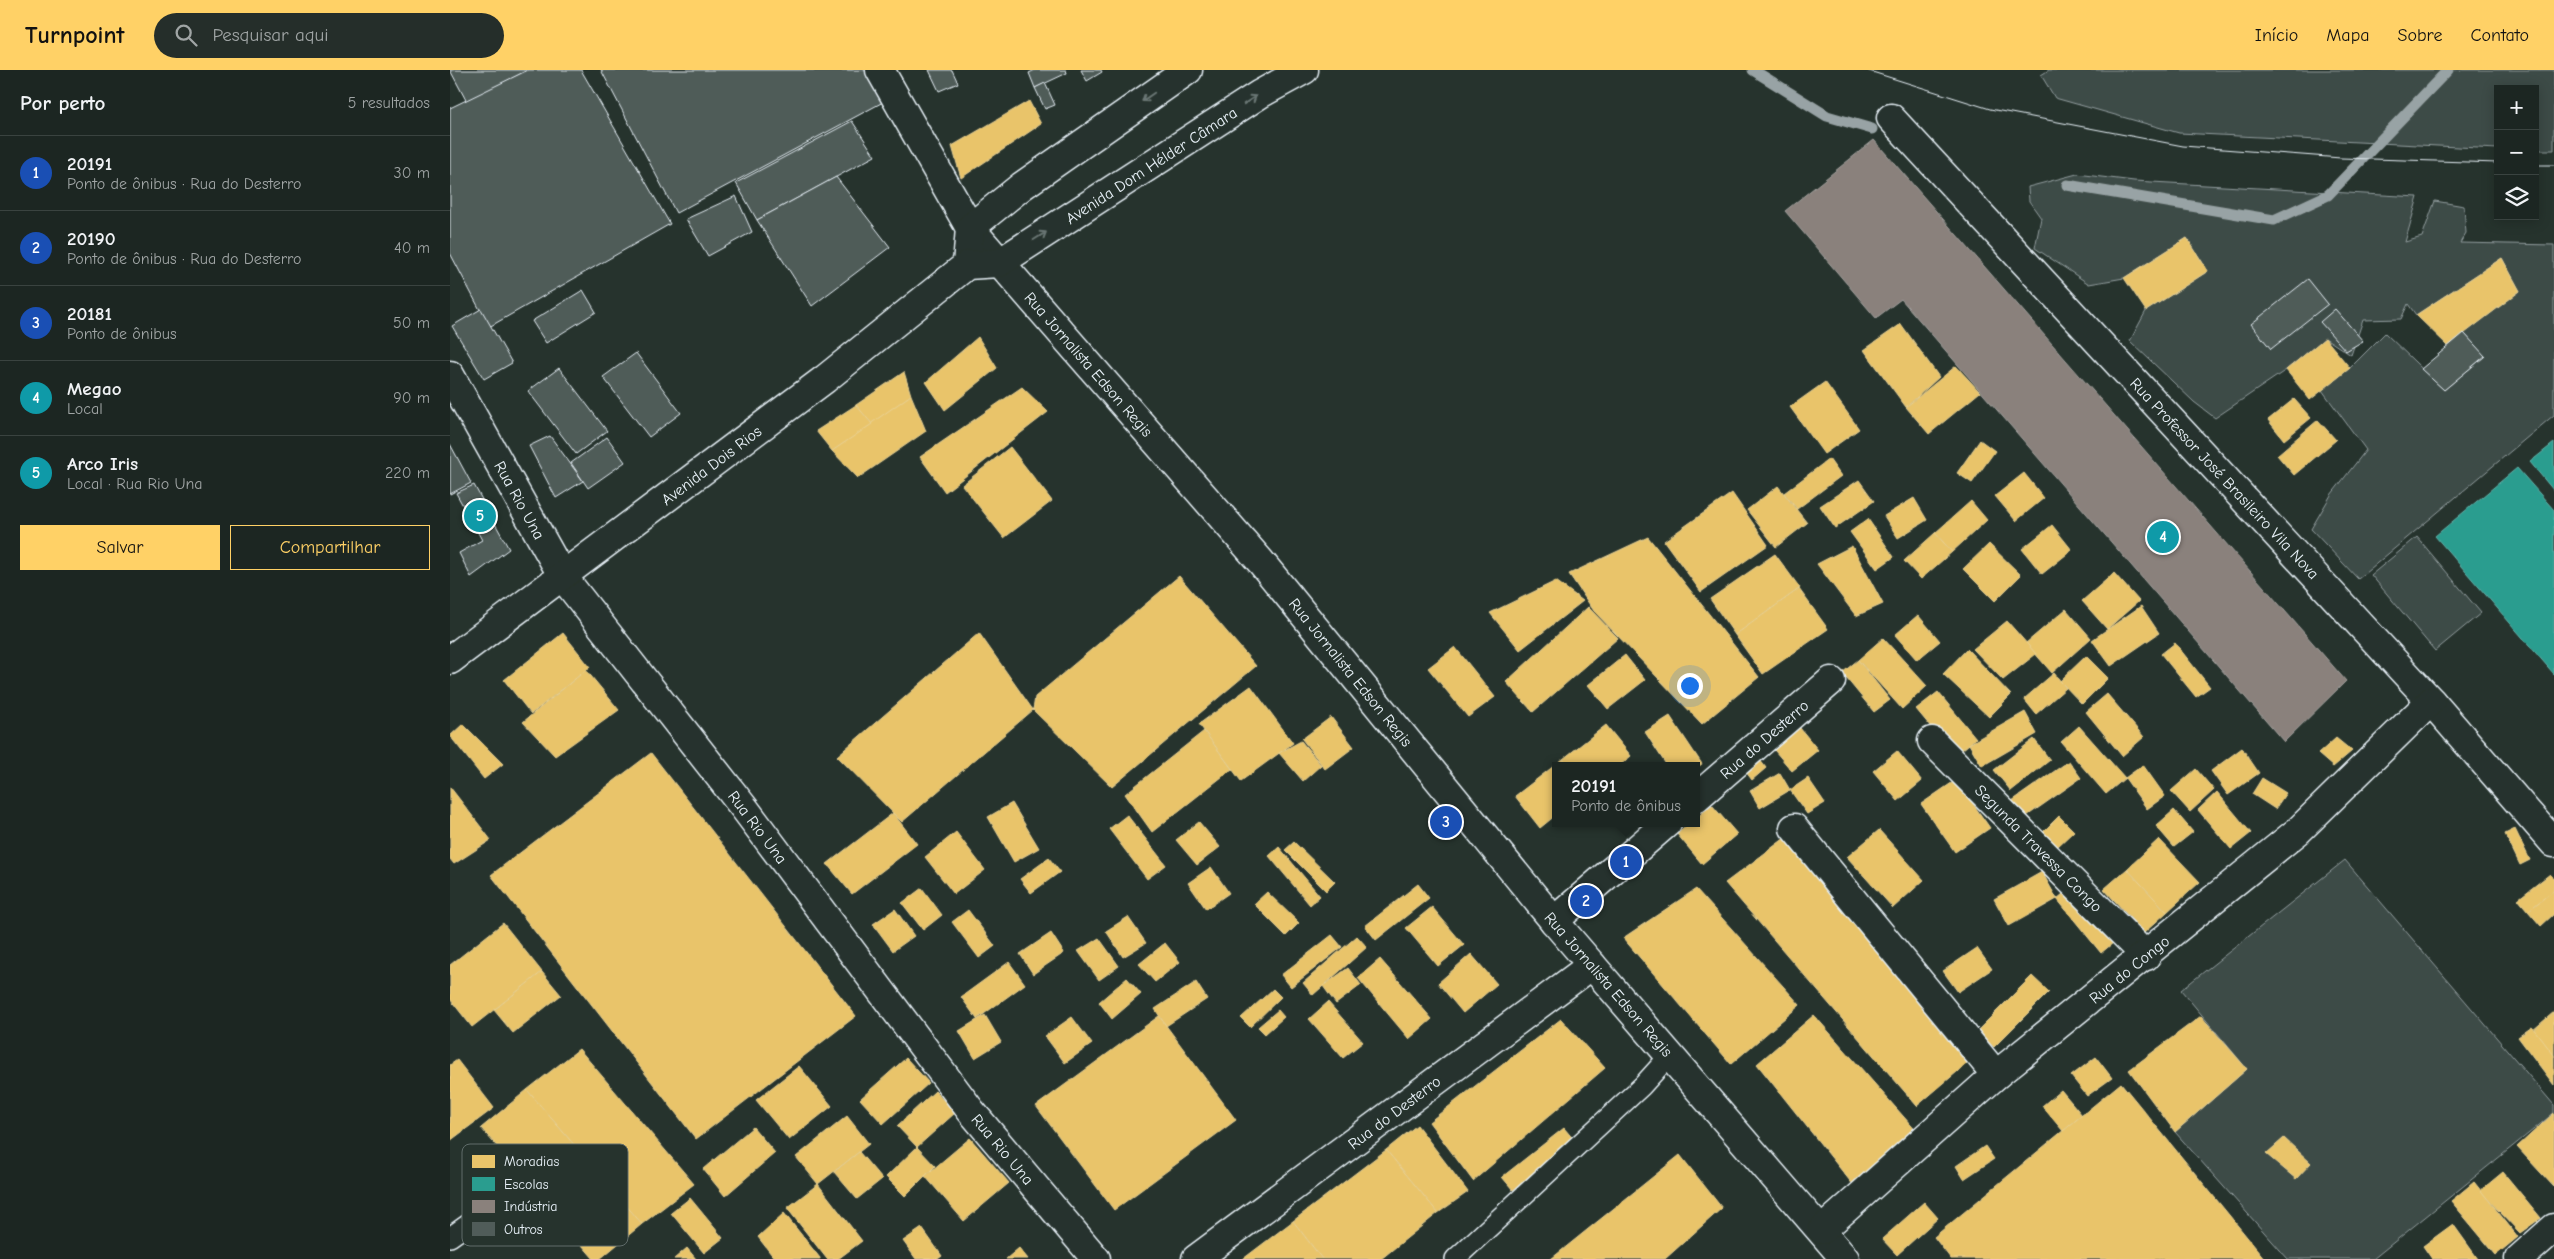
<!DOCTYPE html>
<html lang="pt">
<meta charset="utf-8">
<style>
:root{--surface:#1c2622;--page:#252e2a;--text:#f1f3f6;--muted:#a0a5a5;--line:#3a4340;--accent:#ffd166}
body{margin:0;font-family:"Comic Neue",sans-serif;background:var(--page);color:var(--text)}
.controls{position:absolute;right:15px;top:15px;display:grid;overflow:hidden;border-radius:0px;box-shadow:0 2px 12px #0003}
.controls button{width:45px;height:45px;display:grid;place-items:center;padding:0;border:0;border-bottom:1px solid var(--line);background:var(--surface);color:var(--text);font:25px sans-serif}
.you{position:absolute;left:1239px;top:615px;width:18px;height:18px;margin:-12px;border:4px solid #fff;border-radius:50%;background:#1a73e8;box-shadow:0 0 0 8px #1a73e833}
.badge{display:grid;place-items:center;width:32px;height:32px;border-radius:50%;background:var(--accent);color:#fff;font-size:16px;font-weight:700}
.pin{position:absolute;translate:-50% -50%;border:2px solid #fff;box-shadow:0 1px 5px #0006}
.popup{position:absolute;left:1102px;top:692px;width:148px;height:65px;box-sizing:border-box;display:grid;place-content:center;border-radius:0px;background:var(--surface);filter:drop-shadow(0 1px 4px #0005);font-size:16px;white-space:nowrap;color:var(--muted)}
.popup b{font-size:19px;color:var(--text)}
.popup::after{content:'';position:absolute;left:50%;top:100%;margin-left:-10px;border:10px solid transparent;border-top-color:var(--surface)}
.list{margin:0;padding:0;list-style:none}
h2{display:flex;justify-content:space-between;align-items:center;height:65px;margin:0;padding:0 20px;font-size:21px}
h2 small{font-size:16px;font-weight:400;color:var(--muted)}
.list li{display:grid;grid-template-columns:32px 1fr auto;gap:15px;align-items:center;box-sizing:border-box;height:75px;padding:0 20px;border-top:1px solid var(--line)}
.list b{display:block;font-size:19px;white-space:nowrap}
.list p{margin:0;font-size:16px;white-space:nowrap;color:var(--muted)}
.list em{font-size:16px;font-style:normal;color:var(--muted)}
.actions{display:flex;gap:10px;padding:15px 20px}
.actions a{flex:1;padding:11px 0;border:1px solid var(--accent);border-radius:0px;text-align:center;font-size:18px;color:var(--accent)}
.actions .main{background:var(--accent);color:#111}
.icon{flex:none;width:28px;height:28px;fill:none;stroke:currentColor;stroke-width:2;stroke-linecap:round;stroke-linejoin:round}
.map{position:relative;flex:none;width:2104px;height:1189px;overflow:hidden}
header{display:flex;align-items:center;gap:30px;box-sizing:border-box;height:70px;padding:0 25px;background:var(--accent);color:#111}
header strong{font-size:24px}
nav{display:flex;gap:28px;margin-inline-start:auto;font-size:18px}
.search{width:350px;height:45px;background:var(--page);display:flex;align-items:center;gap:12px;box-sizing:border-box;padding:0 18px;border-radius:28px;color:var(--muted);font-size:19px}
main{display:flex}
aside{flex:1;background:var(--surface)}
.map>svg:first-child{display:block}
</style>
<header>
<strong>Turnpoint</strong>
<div class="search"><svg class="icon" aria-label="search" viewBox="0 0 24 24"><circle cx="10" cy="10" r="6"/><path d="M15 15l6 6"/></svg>Pesquisar aqui</div>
<nav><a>Início</a><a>Mapa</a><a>Sobre</a><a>Contato</a></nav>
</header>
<main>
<aside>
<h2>Por perto<small>5 resultados</small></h2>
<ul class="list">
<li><span class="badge" style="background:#1a4fb4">1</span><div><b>20191</b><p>Ponto de ônibus · Rua do Desterro</p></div><em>30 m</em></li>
<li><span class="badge" style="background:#1a4fb4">2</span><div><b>20190</b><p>Ponto de ônibus · Rua do Desterro</p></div><em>40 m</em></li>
<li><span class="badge" style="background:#1a4fb4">3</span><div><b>20181</b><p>Ponto de ônibus</p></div><em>50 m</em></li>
<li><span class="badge" style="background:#0f9aa8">4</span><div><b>Megao</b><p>Local</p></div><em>90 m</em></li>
<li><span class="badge" style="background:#0f9aa8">5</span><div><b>Arco Iris</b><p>Local · Rua Rio Una</p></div><em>220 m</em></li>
</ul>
<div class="actions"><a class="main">Salvar</a><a>Compartilhar</a></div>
</aside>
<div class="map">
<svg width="2104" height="1189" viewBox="0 0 2104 1189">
<rect width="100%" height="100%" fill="#26332d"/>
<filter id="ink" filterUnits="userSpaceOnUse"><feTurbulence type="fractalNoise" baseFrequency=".02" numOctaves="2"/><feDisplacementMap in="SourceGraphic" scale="10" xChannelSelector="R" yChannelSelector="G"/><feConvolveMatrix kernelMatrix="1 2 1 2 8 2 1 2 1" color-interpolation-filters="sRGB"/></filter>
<g filter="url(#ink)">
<g fill="#3e4b47" stroke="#939ea0">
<path d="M1599,0H2104V80H2085V19H2048V79L1729,63L1605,28L1591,5Z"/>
<path d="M1627,104L1684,111L1968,127L1955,172L1972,167L1985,131L2014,136L2016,163L2010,173L2104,175V345L1908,509L1861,459L1881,425L1916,380L1872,320L1900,298L1935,263L1994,320L2034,287L2014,263L2070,221L2052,188L1966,245L1958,234L1951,249L1913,250L1901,285L1875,268L1836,300L1765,348L1744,332L1680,271L1696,241L1758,201L1737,168L1674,208L1639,214L1585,178L1591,148L1579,131L1578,117Z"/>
<path d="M1967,467L2031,543L1985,581L1921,505Z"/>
<path d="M1895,790L2104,1035V1043L1923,1189H1838L1725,1062L1797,999L1731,920Z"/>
</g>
<g fill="#e9c46a" stroke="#e9d295">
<path d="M579,31L591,54L511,108L502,76Z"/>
<path d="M1737,168L1758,201L1696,241L1674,208Z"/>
<path d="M2052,188L2070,221L1998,276L1966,245Z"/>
<path d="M1451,254L1489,307L1456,337L1414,280Z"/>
<path d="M528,267L547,298L495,340L476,312Z"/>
<path d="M1875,268L1900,298L1860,330L1836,300Z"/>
<path d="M1506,296L1530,322L1479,364L1456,337Z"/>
<path d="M454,302L461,325L422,354L406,335Z"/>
<path d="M1375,312L1409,359L1374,384L1340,337Z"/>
<path d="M572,317L598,342L495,422L470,387Z"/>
<path d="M461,325L476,361L408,408L382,381Z"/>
<path d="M1844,329L1861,348L1834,370L1818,350Z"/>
<path d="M406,335L422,354L382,381L366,361Z"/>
<path d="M1868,350L1886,370L1844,405L1827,385Z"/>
<path d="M1530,370L1545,381L1522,413L1507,403Z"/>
<path d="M560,377L602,431L554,468L512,415Z"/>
<path d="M1379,389L1391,406L1347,439L1334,423Z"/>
<path d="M1574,403L1594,428L1566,451L1545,426Z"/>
<path d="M1409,410L1424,431L1385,458L1370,436Z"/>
<path d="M1328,416L1357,453L1326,477L1297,440Z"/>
<path d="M1282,423L1318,475L1251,522L1214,471Z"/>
<path d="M1464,428L1477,450L1448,468L1434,446Z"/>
<path d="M1521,431L1537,450L1502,482L1485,463Z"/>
<path d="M1418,449L1444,487L1427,499L1400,462Z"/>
<path d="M1602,455L1622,480L1592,504L1572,479Z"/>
<path d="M1485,463L1502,482L1471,509L1454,491Z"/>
<path d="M1198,467L1309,607L1252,654L1144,541L1119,504Z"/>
<path d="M1539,474L1571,505L1545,531L1513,499Z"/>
<path d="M1402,476L1433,534L1406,546L1367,494Z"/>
<path d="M1325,484L1350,518L1285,565L1260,529Z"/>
<path d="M1664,503L1689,531L1657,559L1632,531Z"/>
<path d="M729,506L806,596L662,717L583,640L585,627Z"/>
<path d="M1106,511L1133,531L1070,580L1040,543Z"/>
<path d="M1349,519L1378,559L1313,604L1285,565Z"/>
<path d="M1691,536L1709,563L1661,596L1642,570Z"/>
<path d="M1138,537L1168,568L1083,642L1056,612Z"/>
<path d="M1616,539L1641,568L1602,603L1576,573Z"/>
<path d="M1468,545L1490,571L1467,590L1445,565Z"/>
<path d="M1557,551L1586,584L1553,610L1523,579Z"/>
<path d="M113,563L140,597L81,644L54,610Z"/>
<path d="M529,563L583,640L452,752L387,686Z"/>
<path d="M1433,568L1477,616L1452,639L1408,590Z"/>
<path d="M1725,573L1760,617L1746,627L1711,584Z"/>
<path d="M1005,577L1045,627L1018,647L978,598Z"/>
<path d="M1517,579L1561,625L1539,647L1493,604Z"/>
<path d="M1175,585L1195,610L1158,639L1138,615Z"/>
<path d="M1636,586L1658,608L1632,634L1610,611Z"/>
<path d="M1408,590L1440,630L1424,642L1392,603Z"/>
<path d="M136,600L169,640L105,686L73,652Z"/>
<path d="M1604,603L1616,618L1586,644L1574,629Z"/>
<path d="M801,616L843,673L791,711L749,654Z"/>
<path d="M1488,622L1526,668L1505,686L1466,639Z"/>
<path d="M1657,624L1694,667L1672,686L1636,642Z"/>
<path d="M1575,642L1587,664L1532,696L1519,674Z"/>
<path d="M1220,646L1252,694L1246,698V696H1217L1195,662Z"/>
<path d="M881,647L904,677L875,699L852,669Z"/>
<path d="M1345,652L1368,680L1342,701L1319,674Z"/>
<path d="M13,654L53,694L34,709L0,666Z"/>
<path d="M1156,655L1181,686L1169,696H1118L1113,689Z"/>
<path d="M1629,656L1675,708L1656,724L1611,672Z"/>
<path d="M754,661L782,699L702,762L675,724Z"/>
<path d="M1886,668L1902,681L1883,697L1868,684Z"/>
<path d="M1584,669L1600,690L1561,721L1544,700Z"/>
<path d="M851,671L871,695L853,711L829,683Z"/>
<path d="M1792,678L1809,703L1778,725L1761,701Z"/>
<path d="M1447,681L1472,711L1448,731L1423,701Z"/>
<path d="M201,683L406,946L246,1069L41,805Z"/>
<path d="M1307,686L1316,698L1302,710L1293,698Z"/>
<path d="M1113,689L1118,696H1106V745L1090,758L1065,726Z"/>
<path d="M1619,691L1631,708L1574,748L1562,731Z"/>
<path d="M1693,695L1715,726L1697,739L1675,708Z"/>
<path d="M1746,699L1764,720L1740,742L1721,721Z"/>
<path d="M1330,703L1340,720L1310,738L1300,721Z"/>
<path d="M1358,708L1375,733L1357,744L1340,720Z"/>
<path d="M1812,708L1836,723L1825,739L1802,724Z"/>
<path d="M1506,710L1540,758L1505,782L1471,734Z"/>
<path d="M0,717L41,770L4,794L0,789Z"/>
<path d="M1767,722L1801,763L1781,779L1748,740Z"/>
<path d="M562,733L589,778L564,792L538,747Z"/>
<path d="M1262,735L1287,764L1252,794L1227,764L1240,753H1246V748Z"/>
<path d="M1724,740L1743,762L1724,777L1706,756Z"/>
<path d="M443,743L467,774L402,824L377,794Z"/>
<path d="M677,745L716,795L697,809L659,759Z"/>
<path d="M1609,746L1624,761L1607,777L1592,763Z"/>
<path d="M749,752L770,777L747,795L726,770Z"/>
<path d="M2065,759L2080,790L2070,795L2055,764Z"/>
<path d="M1429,760L1474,810L1443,838L1397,787Z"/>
<path d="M506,762L535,800L504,824L475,787Z"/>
<path d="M1339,765L1521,990L1467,1036L1275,813Z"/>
<path d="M1709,769L1750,812L1717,842L1677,799Z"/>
<path d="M844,772L885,812L876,821L835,780Z"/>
<path d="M829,777L870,826L860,835L819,786Z"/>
<path d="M599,788L610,802L581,823L570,809Z"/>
<path d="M761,797L779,823L756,839L738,813Z"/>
<path d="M1677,799L1717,842L1694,863L1654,819Z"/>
<path d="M1592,802L1607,829L1559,856L1544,829Z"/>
<path d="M2100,804L2104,809V820L2078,841L2068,829Z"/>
<path d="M968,814L979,828L926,870L915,856Z"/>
<path d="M472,818L492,845L473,860L452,833Z"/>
<path d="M1246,819L1350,935L1281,994L1173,868Z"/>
<path d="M1619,819L1663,873L1651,883L1607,829Z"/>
<path d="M2104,820V844L2091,856L2078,841Z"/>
<path d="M817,822L849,853L836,866L804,834Z"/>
<path d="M982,837L1014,875L988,896L956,858Z"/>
<path d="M445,839L464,866L443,881L423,854Z"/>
<path d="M518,840L545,876L529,888L502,852Z"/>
<path d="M678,847L696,873L673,887L656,861Z"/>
<path d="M53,853L92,902L22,957L0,929V895Z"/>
<path d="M601,863L614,883L583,904L570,884Z"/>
<path d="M882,865L892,877L841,917L831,905Z"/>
<path d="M907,866L917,877L863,925L853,913Z"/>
<path d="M649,868L669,896L649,910L628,881Z"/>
<path d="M715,873L730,892L705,912L689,894Z"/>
<path d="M1527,878L1542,899L1508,922L1493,901Z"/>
<path d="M1021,884L1047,914L1013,943L988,913Z"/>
<path d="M930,889L982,949L959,969L908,908Z"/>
<path d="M559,892L575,914L527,949L511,927Z"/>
<path d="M898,898L911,915L886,934L873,916Z"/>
<path d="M92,902L111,925L63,963L44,940Z"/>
<path d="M1582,906L1599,922L1544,977L1527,961Z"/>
<path d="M677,908L691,924L662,949L649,932Z"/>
<path d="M746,912L757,929L716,956L705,939Z"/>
<path d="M823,919L831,927L800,957L791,948Z"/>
<path d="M878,932L913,972L893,988L859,949Z"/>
<path d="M828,940L834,947L815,964L808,957Z"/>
<path d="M2104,942V987L2082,961Z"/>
<path d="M535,945L551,972L525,988L509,961Z"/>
<path d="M1364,945L1468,1063L1404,1116L1307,994Z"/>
<path d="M709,946L786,1050L664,1140L586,1036Z"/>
<path d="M1751,946L1797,999L1725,1062L1679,1000Z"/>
<path d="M622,947L642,974L615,993L595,966Z"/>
<path d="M1111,949L1155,998L1023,1111L979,1052Z"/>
<path d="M2082,957L2104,985V1015L2068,967Z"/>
<path d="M129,979L244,1114L192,1154L77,1020Z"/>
<path d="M1646,987L1662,1008L1637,1026L1621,1006Z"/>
<path d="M456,988L479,1013L433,1054L410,1029Z"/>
<path d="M7,990L44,1038L0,1071V995Z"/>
<path d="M349,996L382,1036L339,1070L306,1030Z"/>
<path d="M1671,1013L1815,1189H1501L1484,1167Z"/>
<path d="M77,1020L192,1154L150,1189H144L31,1058Z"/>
<path d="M1611,1020L1632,1045L1613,1061L1592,1036Z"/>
<path d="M485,1021L505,1043L467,1077L447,1056Z"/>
<path d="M2104,1043V1117L2067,1077Z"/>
<path d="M397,1046L419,1074L368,1114L346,1087Z"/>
<path d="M967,1055L1018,1122L988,1143L936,1080Z"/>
<path d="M303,1057L325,1083L275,1126L253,1099Z"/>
<path d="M1114,1058L1125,1071L1063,1120L1052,1107Z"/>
<path d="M520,1068L559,1113L514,1151L475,1106Z"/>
<path d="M1834,1068L1861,1093L1846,1109L1816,1084Z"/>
<path d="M1535,1076L1544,1089L1514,1109L1506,1096Z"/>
<path d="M467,1077L485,1096L455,1126L436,1107Z"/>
<path d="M936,1080L988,1143L931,1189H872L843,1151Z"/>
<path d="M409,1082L432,1109L407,1129L384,1102Z"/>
<path d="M1230,1085L1272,1138L1215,1189H1101Z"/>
<path d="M2053,1102L2091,1148L2070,1163L2030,1121Z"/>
<path d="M2024,1112L2068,1167L2046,1185L2001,1131Z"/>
<path d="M368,1114L412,1171L388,1189H377L337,1138Z"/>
<path d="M240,1128L273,1168L254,1183L221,1143Z"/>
<path d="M1474,1132L1488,1148L1447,1185L1432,1169Z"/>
<path d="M334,1143L370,1188V1189H325L308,1167Z"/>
<path d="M843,1151L872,1189H793Z"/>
<path d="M2003,1154L2028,1189H1982L1973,1176Z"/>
<path d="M472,1158L492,1186L488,1189H466L453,1171Z"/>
<path d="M237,1178L246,1189H224Z"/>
<path d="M569,1178L578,1189H556Z"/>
</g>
<g fill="#2a9d8f" stroke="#63b6ae">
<path d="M2104,373V421L2080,392Z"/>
<path d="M2067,398L2104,440V604L1985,466Z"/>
</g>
<path fill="#8a817c" stroke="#a6a3a1" d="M1424,70L1896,611L1834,672L1451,229L1426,248L1335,141Z"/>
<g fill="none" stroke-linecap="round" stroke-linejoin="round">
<g stroke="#98a3a5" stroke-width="11">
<path d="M1303,0L1377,46L1422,59"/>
<path d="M1617,115L1824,150L1878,125L1998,0"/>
</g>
</g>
<g fill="#505c59" stroke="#e8f1f8">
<path d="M0,0H75L76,1L17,32Z"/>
<path d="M78,0H131L220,154L39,257L0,183V38Z"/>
<path d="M151,0H416L435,31L226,143Z"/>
<path d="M479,0H502L508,13L489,21Z"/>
<path d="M585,0H616L617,3L585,18L579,3Z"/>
<path d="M631,0H651L652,2L637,11Z"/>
<path d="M595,13L605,35L595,39L585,18Z"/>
<path d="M402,51L425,86L307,150L286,113Z"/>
<path d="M386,107L440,177L362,236L307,150Z"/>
<path d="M286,126L302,162L258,186L236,149Z"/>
<path d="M1858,209L1878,234L1821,279L1801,254Z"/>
<path d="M133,220L146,242L96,273L82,251Z"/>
<path d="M31,239L62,293L34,309L2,256Z"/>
<path d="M1885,239L1913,271L1896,281L1870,252Z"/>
<path d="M2014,263L2035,286L1994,320L1971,299Z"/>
<path d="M186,283L231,343L199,367L153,307Z"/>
<path d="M109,298L157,361L126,384L78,321Z"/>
<path d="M100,366L133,411L106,428L79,376Z"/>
<path d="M157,367L175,392L138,418L121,393Z"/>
<path d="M0,374L21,413L0,424Z"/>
<path d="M24,415L59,479L21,507L9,483L32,470L6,423Z"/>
</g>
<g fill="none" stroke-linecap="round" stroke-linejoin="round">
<g stroke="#e8f1f8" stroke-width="22">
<g id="lane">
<path d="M0,1167L59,1125"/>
<path d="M1005,1189L1192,1016L1220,985"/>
</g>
</g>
<g stroke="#e8f1f8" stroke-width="31">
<g id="street">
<path d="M430,0L520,158L811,492L1104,851L1395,1189"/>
<path d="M1441,48L1981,631L2104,773"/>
<path d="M0,305L113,507L295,739L521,1041L646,1189"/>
<path d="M1482,671L1696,886"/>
<path d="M1246,728L1381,611"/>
<path d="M1344,758L1546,1005"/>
<path d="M1104,851L1217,753"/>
<path d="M1372,1160L1546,1005L1848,761L1981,631"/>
<path d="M746,1189L1142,895"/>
<path d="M2069,1189L2104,1158"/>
</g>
</g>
<g stroke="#e8f1f8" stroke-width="31">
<g id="secondary">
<path d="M517,195L520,158L572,116L738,0"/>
<path d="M0,590L375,309L517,195L549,193L810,24L854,0"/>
</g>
</g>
<use href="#lane" stroke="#26332d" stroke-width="19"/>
<use href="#street" stroke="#26332d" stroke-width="28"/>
<use href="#secondary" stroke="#26332d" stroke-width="28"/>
<g stroke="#e8f1f8" stroke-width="1">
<path d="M1416,0L1540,39L1733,76L1891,88L2048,93"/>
<path d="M2085,95H2104"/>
</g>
</g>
<defs><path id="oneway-shaft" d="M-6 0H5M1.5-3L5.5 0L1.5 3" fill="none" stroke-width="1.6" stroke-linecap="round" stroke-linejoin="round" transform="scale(1.25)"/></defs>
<g stroke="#6a7674">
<use href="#oneway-shaft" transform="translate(698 27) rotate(145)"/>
<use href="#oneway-shaft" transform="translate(800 30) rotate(-33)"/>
<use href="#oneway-shaft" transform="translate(590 166) rotate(-32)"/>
</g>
</g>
<g text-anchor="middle" stroke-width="5" stroke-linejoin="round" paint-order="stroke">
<g font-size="16" fill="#e8f1f8" stroke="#26332d">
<text transform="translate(701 95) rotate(-33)" y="6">Avenida Dom Hélder Câmara</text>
<text transform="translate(639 294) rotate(49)" y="6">Rua Jornalista Edson Regis</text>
<text transform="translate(261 395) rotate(-37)" y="6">Avenida Dois Rios</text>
<text transform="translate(1775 408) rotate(47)" y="6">Rua Professor José Brasileiro Vila Nova</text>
<text transform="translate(70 430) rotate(61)" y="6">Rua Rio Una</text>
<text transform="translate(901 602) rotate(51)" y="6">Rua Jornalista Edson Regis</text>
<text transform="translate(1314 669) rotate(-41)" y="6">Rua do Desterro</text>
<text transform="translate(308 757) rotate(53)" y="6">Rua Rio Una</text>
<text transform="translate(1589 778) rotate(45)" y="6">Segunda Travessa Congo</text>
<text transform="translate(1679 899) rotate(-39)" y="6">Rua do Congo</text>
<text transform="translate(1159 914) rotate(49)" y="6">Rua Jornalista Edson Regis</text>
<text transform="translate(944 1042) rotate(-37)" y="6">Rua do Desterro</text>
<text transform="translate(553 1079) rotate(50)" y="6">Rua Rio Una</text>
</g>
</g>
<rect x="12" y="1074" width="166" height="102" rx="8" fill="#26332d" stroke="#606c6a" stroke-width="1"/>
<rect x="22" y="1085" width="23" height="13" fill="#e9c46a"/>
<rect x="22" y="1107" width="23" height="14" fill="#2a9d8f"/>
<rect x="22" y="1130" width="23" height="13" fill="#8a817c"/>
<rect x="22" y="1152" width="23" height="14" fill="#505c59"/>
<g font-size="14" fill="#e8f1f8">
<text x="54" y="1096">Moradias</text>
<text x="54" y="1119">Escolas</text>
<text x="54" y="1141">Indústria</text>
<text x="54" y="1164">Outros</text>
</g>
</svg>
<div class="controls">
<button>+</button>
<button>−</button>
<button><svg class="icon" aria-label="layers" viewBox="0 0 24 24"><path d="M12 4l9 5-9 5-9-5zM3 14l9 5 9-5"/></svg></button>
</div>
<div class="you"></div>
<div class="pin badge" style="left:1176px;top:792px;background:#1a4fb4">1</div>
<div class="popup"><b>20191</b>Ponto de ônibus</div>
<div class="pin badge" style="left:1136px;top:831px;background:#1a4fb4">2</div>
<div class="pin badge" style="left:996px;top:752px;background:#1a4fb4">3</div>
<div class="pin badge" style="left:1713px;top:467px;background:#0f9aa8">4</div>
<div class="pin badge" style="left:30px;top:446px;background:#0f9aa8">5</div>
</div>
</main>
